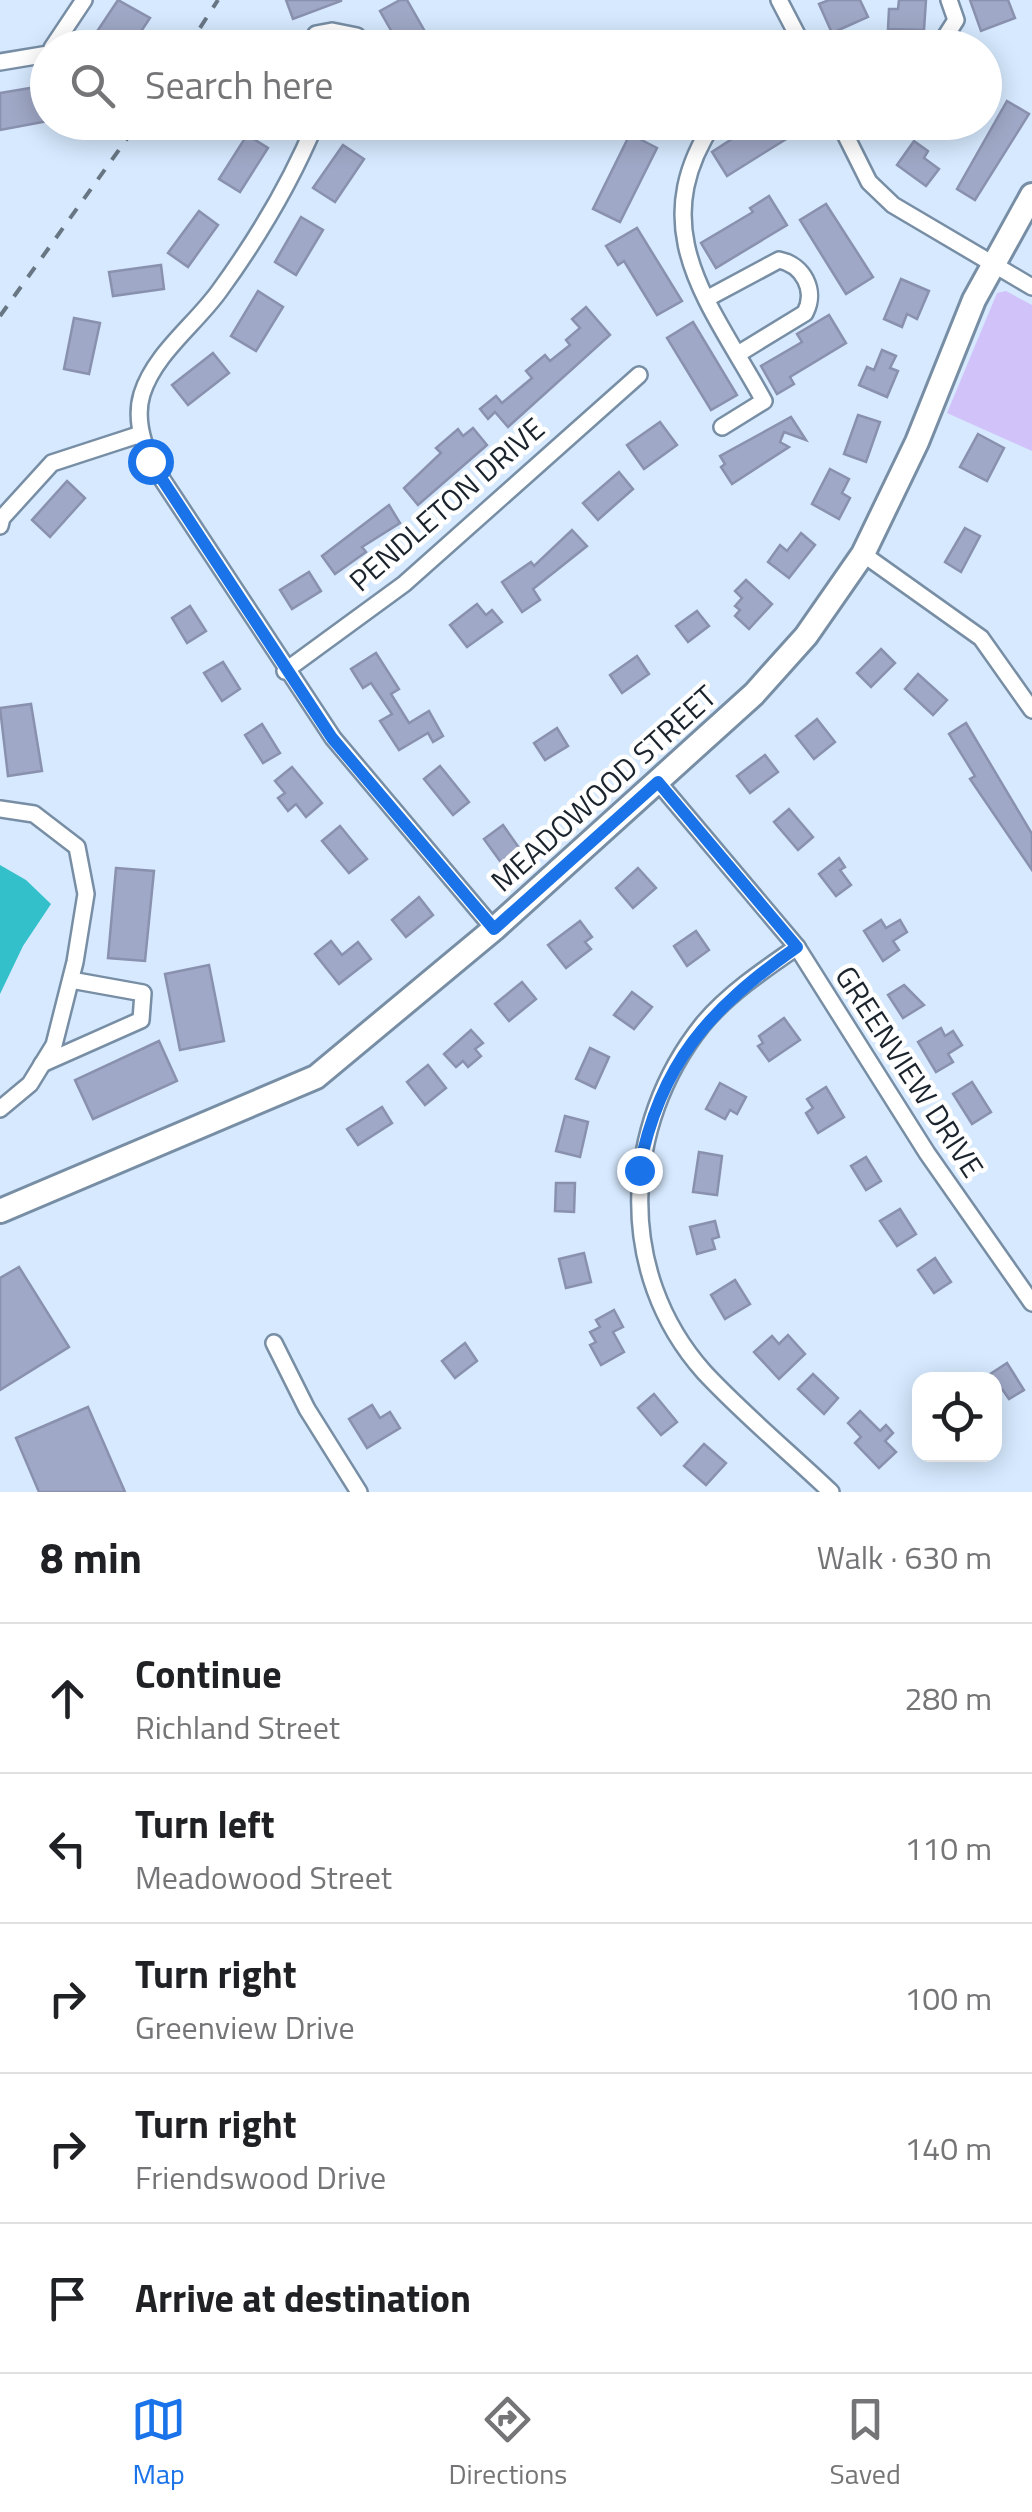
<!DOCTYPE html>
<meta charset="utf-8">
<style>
:root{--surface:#fff;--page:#f6f6f6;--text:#202124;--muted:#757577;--line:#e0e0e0;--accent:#1a73e8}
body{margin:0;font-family:"Titillium Web",sans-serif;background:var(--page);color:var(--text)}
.controls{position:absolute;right:30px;bottom:30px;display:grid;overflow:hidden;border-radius:20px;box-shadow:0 5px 25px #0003}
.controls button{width:90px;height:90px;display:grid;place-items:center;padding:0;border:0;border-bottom:2px solid var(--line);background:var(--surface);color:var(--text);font:50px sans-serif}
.stop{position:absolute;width:30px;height:30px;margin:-22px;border:8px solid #1a73e8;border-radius:50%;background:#fff}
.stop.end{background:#1a73e8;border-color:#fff;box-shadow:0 2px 10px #0008}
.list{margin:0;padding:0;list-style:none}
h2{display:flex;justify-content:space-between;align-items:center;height:130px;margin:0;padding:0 40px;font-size:42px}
h2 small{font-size:32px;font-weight:400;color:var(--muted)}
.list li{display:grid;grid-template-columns:65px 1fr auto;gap:30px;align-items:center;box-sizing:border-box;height:150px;padding:0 40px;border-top:2px solid var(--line)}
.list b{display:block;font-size:38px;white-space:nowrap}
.list p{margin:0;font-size:32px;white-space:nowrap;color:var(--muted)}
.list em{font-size:32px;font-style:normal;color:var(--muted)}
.icon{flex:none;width:55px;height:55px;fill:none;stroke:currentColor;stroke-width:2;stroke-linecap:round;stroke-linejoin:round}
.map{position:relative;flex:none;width:1032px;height:1492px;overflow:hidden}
.search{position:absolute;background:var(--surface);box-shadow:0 5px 25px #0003;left:30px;right:30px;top:30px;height:110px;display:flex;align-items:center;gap:25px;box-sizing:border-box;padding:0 35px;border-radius:55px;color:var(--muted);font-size:38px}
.sheet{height:880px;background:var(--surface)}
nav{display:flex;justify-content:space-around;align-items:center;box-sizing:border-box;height:140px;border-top:2px solid var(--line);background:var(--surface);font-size:28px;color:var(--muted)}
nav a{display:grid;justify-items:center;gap:5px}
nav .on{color:var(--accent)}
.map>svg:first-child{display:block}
</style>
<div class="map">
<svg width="1032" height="1492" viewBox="0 0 1032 1492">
<rect width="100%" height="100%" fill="#d6e9fe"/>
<path fill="#d1c3f9" d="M1006,291L1032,305V451L947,413L997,293Z"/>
<path fill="#33c0ca" d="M0,865L26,880L51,904L23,946L0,994Z"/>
<g fill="#9fa8c6" stroke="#8991af" stroke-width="2.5">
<path d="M118,0L150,18L130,48H86Z"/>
<path d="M286,0H341V1L293,19Z"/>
<path d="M400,0H407L431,42L422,48H401L380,11Z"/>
<path d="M829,0H860L868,17L832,33L819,4Z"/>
<path d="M899,0H926L924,30L888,29L889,9H898Z"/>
<path d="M970,0H1008L1015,18L981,31Z"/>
<path d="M48,85V121L0,130V93Z"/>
<path d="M1007,101L1029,114L975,200L957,189Z"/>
<path d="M758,122H793L799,131L727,176L712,152Z"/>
<path d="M630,134L657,148L620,222L593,209Z"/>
<path d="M247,135L268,148L240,192L219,179Z"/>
<path d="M914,141L928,151L924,158L939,169L926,186L897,165Z"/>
<path d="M343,145L364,159L335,202L313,188Z"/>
<path d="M769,196L787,225L716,268L701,243L753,212L750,208Z"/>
<path d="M826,204L873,277L846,294L800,220Z"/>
<path d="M199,211L218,225L188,267L168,253Z"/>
<path d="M301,217L323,230L296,275L275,262Z"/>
<path d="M637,228L682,301L657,315L624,261L618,265L606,246Z"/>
<path d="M161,265L164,289L113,296L109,272Z"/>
<path d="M901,279L929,291L917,319L907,314L902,327L884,319Z"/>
<path d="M258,291L283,307L256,351L231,336Z"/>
<path d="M586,307L610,335L508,427L495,412L488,419L480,409L496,396L502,403L532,378L526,371L545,355L550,361L570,345L566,340L580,328L572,319Z"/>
<path d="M829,315L846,343L790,377L794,384L777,394L761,366L802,342L797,334Z"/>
<path d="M74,318L100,323L89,374L64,369Z"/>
<path d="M693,322L737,395L711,410L667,338Z"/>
<path d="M882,350L896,356L890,368L898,371L887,397L859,385L867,367L874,370Z"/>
<path d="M213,353L229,373L188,405L172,385Z"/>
<path d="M858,415L880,422L866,462L844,454Z"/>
<path d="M791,417L806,440L784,432L780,442L789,447L732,484L721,467L725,464L720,456Z"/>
<path d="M660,422L677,445L644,469L627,445Z"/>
<path d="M473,428L487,445L418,505L404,488L441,453L436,448L458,429L463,436Z"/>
<path d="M978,434L1004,448L987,481L960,467Z"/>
<path d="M830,469L849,479L842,493L850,498L839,519L812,504Z"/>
<path d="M619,472L633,489L598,520L583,503Z"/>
<path d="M67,481L85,498L50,537L32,520Z"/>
<path d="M389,505L400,523L362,547L366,552L335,574L322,556Z"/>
<path d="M965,528L980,536L961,572L945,562Z"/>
<path d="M572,530L587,546L533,589L540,600L522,612L502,582L531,562L534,566Z"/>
<path d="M801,533L815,545L789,578L768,562L780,545L787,551Z"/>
<path d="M309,572L321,591L292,609L280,590Z"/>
<path d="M746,580L772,604L749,629L735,616L740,610L735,606L742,598L735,591Z"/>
<path d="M477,604L486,615L492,610L502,622L467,647L450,625Z"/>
<path d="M190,606L206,631L187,643L172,618Z"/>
<path d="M697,611L709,626L688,642L676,626Z"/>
<path d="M881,649L895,663L871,687L857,673Z"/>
<path d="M376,653L399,689L391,694L409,723L429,711L443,736L433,742L428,733L399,750L380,721L392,714L371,683L363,688L351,669Z"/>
<path d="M637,656L649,674L622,693L610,675Z"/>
<path d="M223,662L240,689L222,701L204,673Z"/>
<path d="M918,674L947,700L933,715L905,689Z"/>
<path d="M31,704L42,771L8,776L0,708Z"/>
<path d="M817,719L835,742L814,759L796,736Z"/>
<path d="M966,723L1032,834V870L970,779L975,776L949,734Z"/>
<path d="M262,724L280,753L263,763L245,735Z"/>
<path d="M557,728L568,746L545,760L534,743Z"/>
<path d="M765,755L778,772L750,793L737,776Z"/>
<path d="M440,766L469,802L453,815L424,779Z"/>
<path d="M292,767L322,803L306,817L296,804L288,811L278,798L285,793L275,781Z"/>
<path d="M789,809L813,837L798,850L774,822Z"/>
<path d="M503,825L524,855L505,868L484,839Z"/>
<path d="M340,826L367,859L349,873L322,841Z"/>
<path d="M839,858L845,867L840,870L851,885L836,896L819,874Z"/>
<path d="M116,868L154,871L145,961L108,958Z"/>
<path d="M638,868L656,888L633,908L616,888Z"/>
<path d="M419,897L433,915L406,937L392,920Z"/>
<path d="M881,920L886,928L900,920L907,932L893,941L899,950L883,961L864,931Z"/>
<path d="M580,921L592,937L585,942L591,949L566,968L548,945Z"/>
<path d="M696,931L709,950L687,966L674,946Z"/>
<path d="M331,941L342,955L358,942L371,959L339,984L315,954Z"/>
<path d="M209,965L224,1041L180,1050L165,974Z"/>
<path d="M522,982L536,999L509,1021L495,1004Z"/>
<path d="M904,985L924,1005L903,1018L888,995Z"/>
<path d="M632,992L652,1007L634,1029L614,1015Z"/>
<path d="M784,1018L800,1040L769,1061L758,1046L763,1043L759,1036Z"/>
<path d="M941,1028L945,1036L953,1031L962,1045L948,1054L953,1062L936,1072L918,1042Z"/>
<path d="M471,1030L483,1043L475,1049L481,1056L468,1067L463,1061L456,1067L444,1054Z"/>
<path d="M159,1041L177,1081L93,1119L75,1080Z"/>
<path d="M590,1048L609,1057L595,1088L576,1079Z"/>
<path d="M428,1065L446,1088L425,1105L407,1082Z"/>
<path d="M972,1082L991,1112L972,1124L953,1094Z"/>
<path d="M720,1083L746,1097L737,1114L730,1110L725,1119L706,1109Z"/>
<path d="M826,1087L844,1117L818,1133L806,1113L813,1108L807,1099Z"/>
<path d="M382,1107L392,1123L358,1145L347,1129Z"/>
<path d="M565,1116L588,1122L580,1157L556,1151Z"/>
<path d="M699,1152L722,1156L717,1195L693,1192Z"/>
<path d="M866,1157L881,1181L866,1190L851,1166Z"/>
<path d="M556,1183H575L574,1212L555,1211Z"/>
<path d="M900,1209L916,1234L897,1246L880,1221Z"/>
<path d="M715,1221L719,1237L712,1239L715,1249L697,1254L690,1227Z"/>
<path d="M584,1253L591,1282L566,1288L559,1259Z"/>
<path d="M935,1258L951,1282L934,1293L918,1270Z"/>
<path d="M19,1267L69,1347L0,1390V1278Z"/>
<path d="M735,1280L750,1304L725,1319L711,1295Z"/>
<path d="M614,1310L623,1327L613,1332L624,1352L601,1365L590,1345L596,1342L590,1332L600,1327L596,1320Z"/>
<path d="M788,1335L805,1354L779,1379L754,1352L772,1336L779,1344Z"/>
<path d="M465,1343L477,1361L455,1378L442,1361Z"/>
<path d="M1007,1363L1024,1390L1009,1399L1002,1389L994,1394V1380H981Z"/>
<path d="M813,1374L838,1398L824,1414L798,1389Z"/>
<path d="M654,1394L677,1422L661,1435L638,1408Z"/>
<path d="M372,1405L380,1418L390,1412L400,1428L367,1448L349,1419Z"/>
<path d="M88,1407L125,1492H39L16,1438Z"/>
<path d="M860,1411L880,1431L886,1425L893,1433L885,1441L896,1452L879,1468L855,1443L861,1437L848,1423Z"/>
<path d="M704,1444L726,1463L706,1485L684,1466Z"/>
</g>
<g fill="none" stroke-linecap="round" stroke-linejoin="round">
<g stroke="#778ea5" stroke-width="20">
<g id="street">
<path d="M779,0L804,48"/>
<path d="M52,48L84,0"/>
<path d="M307,48L316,34L332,31L357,36V48"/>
<path d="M841,48H889"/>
<path d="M932,48L940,45L956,20L949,0"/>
<path d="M0,62L48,54"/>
<path d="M316,122C292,180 257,239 220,290C196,324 155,353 142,394C135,417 142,439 150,461L333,738L494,929"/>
<path d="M714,122C642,231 711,304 764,401L722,427"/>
<path d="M839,122L869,182L893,205L1032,287"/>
<path d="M708,298L779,260C803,265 817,290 805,313L738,354"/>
<path d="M0,526L2,518L52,463L141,434"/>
<path d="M863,554L981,638L1032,710"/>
<path d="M285,671L404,584L639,375"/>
<path d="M658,782L797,947L927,1153L1032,1303"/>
<path d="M0,809L34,814L77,847L86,894L75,962L54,1045L30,1084L0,1109"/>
<path d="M797,947C765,969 728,994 703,1024C622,1125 615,1272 704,1372C743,1414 789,1452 831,1492"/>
<path d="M42,1064L141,1020L143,993L71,980"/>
<path d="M274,1343L307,1409L359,1492"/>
</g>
</g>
<g stroke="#778ea5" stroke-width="28">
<path id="secondary" d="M0,1211L316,1077L494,929L754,694L806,636L863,554L917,442L974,300L1032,195"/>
</g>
<use href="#street" stroke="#fff" stroke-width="15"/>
<use href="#secondary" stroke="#fff" stroke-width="22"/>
<g stroke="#687684" stroke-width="4" stroke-dasharray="12 12" stroke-linecap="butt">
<path d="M187,48L218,0"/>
<path d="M0,316L139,122"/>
</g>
</g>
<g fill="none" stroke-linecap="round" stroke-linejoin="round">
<path stroke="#1a73e8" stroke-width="12" d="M150,461L332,738L494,929L658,782L797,947C709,1009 660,1063 639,1170"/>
</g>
<g text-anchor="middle" stroke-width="9" stroke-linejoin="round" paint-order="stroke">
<g font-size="30" fill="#1b242d" stroke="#fff">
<text transform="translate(447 505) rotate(-41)" y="10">PENDLETON DRIVE</text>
<text transform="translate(604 789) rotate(-42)" y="10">MEADOWOOD STREET</text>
<text transform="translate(909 1072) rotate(57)" y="10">GREENVIEW DRIVE</text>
</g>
</g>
</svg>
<div class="controls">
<button><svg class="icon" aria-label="locate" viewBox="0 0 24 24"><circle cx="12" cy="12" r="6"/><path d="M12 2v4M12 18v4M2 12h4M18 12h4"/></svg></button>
</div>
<div class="stop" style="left:150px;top:461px"></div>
<div class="stop end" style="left:639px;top:1170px"></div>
<div class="search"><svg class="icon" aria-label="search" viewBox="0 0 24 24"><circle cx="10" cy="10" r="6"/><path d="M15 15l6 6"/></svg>Search here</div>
</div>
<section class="sheet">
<h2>8 min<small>Walk · 630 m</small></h2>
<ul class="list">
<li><svg class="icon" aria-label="ahead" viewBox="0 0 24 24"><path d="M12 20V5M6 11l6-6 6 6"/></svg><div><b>Continue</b><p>Richland Street</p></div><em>280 m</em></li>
<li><svg class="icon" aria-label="left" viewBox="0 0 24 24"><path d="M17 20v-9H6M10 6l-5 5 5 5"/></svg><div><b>Turn left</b><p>Meadowood Street</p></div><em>110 m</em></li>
<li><svg class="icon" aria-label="right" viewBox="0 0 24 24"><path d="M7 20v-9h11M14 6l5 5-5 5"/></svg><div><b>Turn right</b><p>Greenview Drive</p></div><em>100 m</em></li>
<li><svg class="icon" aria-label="right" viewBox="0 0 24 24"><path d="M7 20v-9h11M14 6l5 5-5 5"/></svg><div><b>Turn right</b><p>Friendswood Drive</p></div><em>140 m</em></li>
<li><svg class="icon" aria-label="arrive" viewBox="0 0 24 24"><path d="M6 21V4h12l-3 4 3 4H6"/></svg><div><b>Arrive at destination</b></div></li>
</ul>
</section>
<nav>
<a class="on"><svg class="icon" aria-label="map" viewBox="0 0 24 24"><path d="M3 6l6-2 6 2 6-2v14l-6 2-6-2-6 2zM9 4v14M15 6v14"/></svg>Map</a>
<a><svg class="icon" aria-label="directions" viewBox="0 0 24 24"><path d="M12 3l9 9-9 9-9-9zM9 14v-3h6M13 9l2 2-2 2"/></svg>Directions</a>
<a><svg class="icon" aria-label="saved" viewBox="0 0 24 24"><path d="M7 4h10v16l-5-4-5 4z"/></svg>Saved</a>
</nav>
